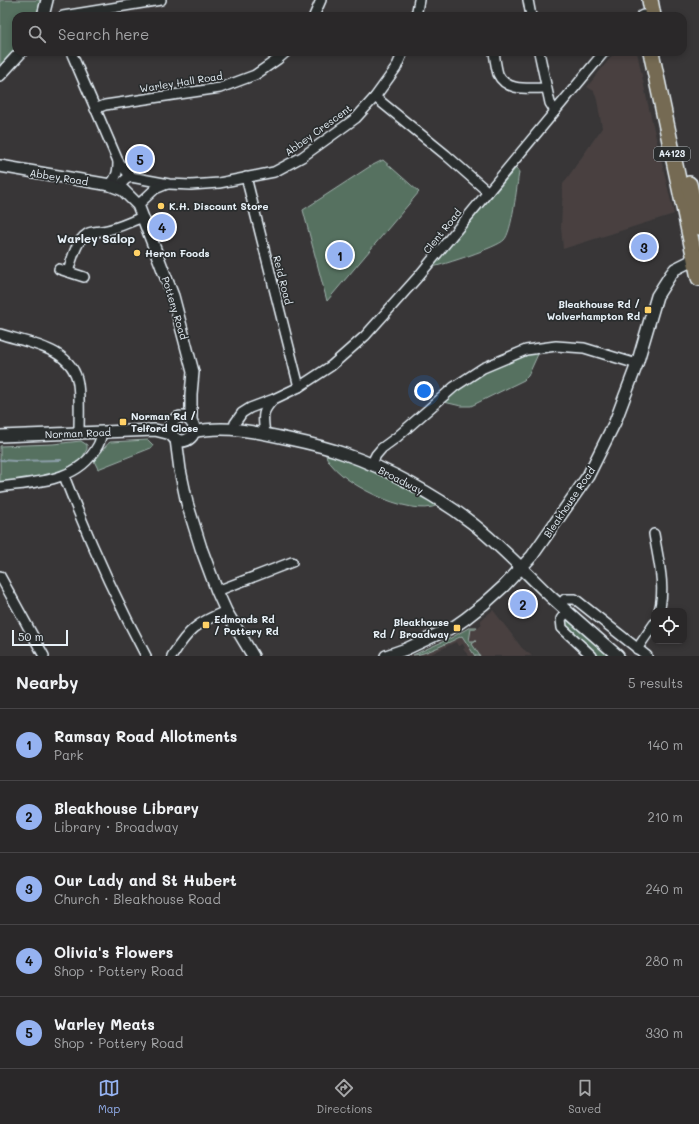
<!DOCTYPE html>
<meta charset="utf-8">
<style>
:root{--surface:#2a2829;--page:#363435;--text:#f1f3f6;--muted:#a5a6a8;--line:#464446;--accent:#95b2f1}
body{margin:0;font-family:Mali,sans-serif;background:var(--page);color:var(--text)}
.controls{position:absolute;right:12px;bottom:12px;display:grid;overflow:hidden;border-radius:8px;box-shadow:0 2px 6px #0003}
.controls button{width:36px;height:36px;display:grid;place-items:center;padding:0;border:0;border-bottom:1px solid var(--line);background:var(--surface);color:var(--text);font:20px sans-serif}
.scale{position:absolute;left:12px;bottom:10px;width:56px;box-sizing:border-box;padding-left:4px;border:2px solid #e8f1f8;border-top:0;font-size:11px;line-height:14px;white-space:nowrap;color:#e8f1f8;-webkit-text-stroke:3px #2a2d2e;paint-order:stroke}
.you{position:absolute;left:424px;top:391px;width:14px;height:14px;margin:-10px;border:3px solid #fff;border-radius:50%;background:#1a73e8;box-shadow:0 0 0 6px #1a73e833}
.badge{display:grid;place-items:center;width:26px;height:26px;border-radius:50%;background:var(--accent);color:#111;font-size:13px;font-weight:700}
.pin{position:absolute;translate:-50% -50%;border:2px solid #fff;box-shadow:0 1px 4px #0006}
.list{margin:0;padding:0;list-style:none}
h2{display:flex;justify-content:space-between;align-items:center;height:52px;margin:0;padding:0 16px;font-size:17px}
h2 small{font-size:13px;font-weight:400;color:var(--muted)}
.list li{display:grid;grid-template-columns:26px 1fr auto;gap:12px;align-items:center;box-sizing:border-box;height:72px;padding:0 16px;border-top:1px solid var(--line)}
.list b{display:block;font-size:15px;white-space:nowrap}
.list p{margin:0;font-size:13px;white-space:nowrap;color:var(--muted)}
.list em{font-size:13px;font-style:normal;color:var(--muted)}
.icon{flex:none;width:22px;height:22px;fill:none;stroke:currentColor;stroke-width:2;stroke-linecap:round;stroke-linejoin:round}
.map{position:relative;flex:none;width:699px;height:656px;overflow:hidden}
.search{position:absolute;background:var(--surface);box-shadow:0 2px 6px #0003;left:12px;right:12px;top:12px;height:44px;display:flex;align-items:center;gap:10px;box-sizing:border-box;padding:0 14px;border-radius:12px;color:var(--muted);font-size:15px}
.sheet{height:412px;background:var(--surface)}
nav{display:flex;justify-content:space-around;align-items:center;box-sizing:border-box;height:56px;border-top:1px solid var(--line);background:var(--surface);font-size:11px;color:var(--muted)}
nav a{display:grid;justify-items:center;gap:2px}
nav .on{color:var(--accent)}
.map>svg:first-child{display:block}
</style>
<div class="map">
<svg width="699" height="656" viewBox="0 0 699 656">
<rect width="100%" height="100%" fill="#383637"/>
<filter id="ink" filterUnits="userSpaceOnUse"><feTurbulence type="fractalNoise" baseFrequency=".025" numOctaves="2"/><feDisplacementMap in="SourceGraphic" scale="8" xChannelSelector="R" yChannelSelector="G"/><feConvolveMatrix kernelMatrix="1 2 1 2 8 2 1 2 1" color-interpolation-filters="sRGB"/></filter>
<g filter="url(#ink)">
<g fill="#484141">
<path d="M615,52H637L647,100L674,214L563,249L561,227L563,184L602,128L597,100L594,91L587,87Z"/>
<path d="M493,610L522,648L532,656H469L463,649L465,648L463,644L458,646L456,642L427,656H407L422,651L470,627H475L477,628L482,624L481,623V620Z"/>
</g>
<g fill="#567160" stroke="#9fb1ac">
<path d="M0,0H44L39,16H16V52L0,70Z"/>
<path d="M383,160L419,192L327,301L303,210L369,167Z"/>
<path d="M516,168L519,172C517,185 512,233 504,240C498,247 443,265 432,267Z"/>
<path d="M539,352L528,376L524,380L471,406H461L444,402C450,396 456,390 462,385C479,371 518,354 539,352Z"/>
<path d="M148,440L153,445L151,448L98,469L94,461C101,455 104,446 110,442Z"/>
<path d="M81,441L87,445V449L82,458L60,473L18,481L0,482V446L53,444Z"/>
<path d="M325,453L367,468L408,487L438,505C412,519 332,481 325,453Z"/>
<path d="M565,620H570L609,656H598L565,626Z"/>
<path d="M470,627H477L476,629H471L469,641H476L472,644L480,656H475L462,636C452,641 422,656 413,655L451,638Z"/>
</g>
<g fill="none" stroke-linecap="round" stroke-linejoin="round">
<path stroke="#8c9ea8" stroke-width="2" d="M0,460L15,461L61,460"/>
<g stroke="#e8f1f8" stroke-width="12">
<g id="minor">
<path d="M528,0L531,16"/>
<path d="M63,16L161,0"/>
<path d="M314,16L321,0"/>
<path d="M416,16L419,0"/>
<path d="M641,16L643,15"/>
<path d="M71,52L118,161L131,177"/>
<path d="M494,52C495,59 496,67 498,74C506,92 530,88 546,88"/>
<path d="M539,52L550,103L555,111"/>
<path d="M375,97L446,155L488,192"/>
<path d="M95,109L105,105L220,88L255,75L278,59L286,52"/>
<path d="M246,177L299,387"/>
<path d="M110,185C117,177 118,172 118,161"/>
<path d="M118,187L126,179L131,177L169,184L191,185L219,183L274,172L302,157L356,118L375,97L396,68L403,52"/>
<path d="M138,205L155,189L167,184"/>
<path d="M59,269L84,277"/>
<path d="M68,272C72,259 76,241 87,234C91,231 97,232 102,231C117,229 129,222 143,217"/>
<path d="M0,334C28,343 73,348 78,384C80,399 79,417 79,433"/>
<path d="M233,430L235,423L242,413L250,408L274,399L299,387L331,366L365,336L417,278L604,52"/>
<path d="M265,434C263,417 261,412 273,400"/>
<path d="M371,465L376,455L382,448L397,437L454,387L483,368L526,350L556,346L584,348L637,364"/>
<path d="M64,476C88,538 115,598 146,656"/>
<path d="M0,487C35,482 78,482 97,447C100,443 101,437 102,432"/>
<path d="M654,534C658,559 666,587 659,611"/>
<path d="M0,576L44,656"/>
<path d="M217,591L292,562"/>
<path d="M560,605L565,599H575L647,656"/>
<path d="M567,611L561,619L562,628L592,656"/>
<path d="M637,649L654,624"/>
<path d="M172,656C189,629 197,623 226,611"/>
</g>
</g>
<g stroke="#e8f1f8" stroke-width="14">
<g id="tertiary">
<path d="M43,16L47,0"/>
<path d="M0,75L21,52"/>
<path d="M0,166L110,185L123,190L138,205L173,296L193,372L191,394V421"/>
<circle cx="182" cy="429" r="12"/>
<path d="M193,432C224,425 259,432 289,439C308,443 326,447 345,454C388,469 436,495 472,523C500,545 524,571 550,596C572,616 595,636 618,656"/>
<path d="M0,436L155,430L171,434"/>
<path d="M176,439L180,470L187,503L201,548L217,591L226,611L253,656"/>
<path d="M386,656L406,649L455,626L465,619L484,604L504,586L532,556L588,476L615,422L637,364L657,296L671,274L675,269L689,262L697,252"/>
</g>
</g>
<g stroke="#e8f1f8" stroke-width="18">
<g id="trunk">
<path d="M650,0L653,16"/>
<path d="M651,52L699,278"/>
<path d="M689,184L699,227"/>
</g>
</g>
<use href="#minor" stroke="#2a2d2e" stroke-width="9"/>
<use href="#tertiary" stroke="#2a2d2e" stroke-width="11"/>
<use href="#trunk" stroke="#746b52" stroke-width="15"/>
</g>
</g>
<g fill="#ffd166" stroke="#2a2d2e" stroke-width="1.5">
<circle cx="161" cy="206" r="4"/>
<circle cx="137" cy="253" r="4"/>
<rect x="644" y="306" width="8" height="8" rx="2"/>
<rect x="119" y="418" width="8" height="8" rx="2"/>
<rect x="202" y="621" width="8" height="8" rx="2"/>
<rect x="453" y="624" width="8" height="8" rx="2"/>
</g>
<g text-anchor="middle" stroke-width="3.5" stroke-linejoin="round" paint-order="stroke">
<rect fill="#2a2d2e" stroke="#afb6bb" stroke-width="1" x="654" y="147" width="36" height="14" rx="3"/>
<g font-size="9" font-weight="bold" fill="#e8f1f8">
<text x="672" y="157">A4123</text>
</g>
<g font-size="10" fill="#e8f1f8" stroke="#2a2d2e">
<text transform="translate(181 82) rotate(-9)" y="4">Warley Hall Road</text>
<text transform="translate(318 130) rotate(-36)" y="4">Abbey Crescent</text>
<text transform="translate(59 177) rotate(9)" y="4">Abbey Road</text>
<text transform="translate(442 231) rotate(-51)" y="4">Clent Road</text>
<text transform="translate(283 280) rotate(76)" y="4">Reid Road</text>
<text transform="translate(175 308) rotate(73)" y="4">Pottery Road</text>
<text transform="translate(78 433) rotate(-2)" y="4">Norman Road</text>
<text transform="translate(401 480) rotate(27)" y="4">Broadway</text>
<text transform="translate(569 502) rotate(-56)" y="4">Bleakhouse Road</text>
</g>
<g font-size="10" font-weight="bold" fill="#e8f1f8" stroke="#2a2d2e" text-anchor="start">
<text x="169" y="210">K.H. Discount Store</text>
<text x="145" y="257">Heron Foods</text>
<text x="640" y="308" text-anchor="end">Bleakhouse Rd /<tspan x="640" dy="12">Wolverhampton Rd</tspan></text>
<text x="131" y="420">Norman Rd /<tspan x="131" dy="12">Telford Close</tspan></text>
<text x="214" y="623">Edmonds Rd<tspan x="214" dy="12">/ Pottery Rd</tspan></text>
<text x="449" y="626" text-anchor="end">Bleakhouse<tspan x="449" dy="12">Rd / Broadway</tspan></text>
</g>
<g font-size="12" font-weight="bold" fill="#e8f1f8" stroke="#2a2d2e">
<text x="96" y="243">Warley Salop</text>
</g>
</g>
</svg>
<div class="controls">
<button><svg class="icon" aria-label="locate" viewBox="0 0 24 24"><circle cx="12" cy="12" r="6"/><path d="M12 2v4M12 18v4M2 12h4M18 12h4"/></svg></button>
</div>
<div class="scale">50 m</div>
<div class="you"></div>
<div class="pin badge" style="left:340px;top:255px">1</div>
<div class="pin badge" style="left:523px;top:604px">2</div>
<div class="pin badge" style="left:644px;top:247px">3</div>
<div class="pin badge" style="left:162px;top:227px">4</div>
<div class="pin badge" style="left:140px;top:159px">5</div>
<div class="search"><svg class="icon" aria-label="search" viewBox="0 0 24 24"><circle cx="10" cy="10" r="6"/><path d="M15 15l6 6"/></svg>Search here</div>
</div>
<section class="sheet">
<h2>Nearby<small>5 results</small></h2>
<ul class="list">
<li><span class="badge">1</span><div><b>Ramsay Road Allotments</b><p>Park</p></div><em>140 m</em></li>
<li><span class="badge">2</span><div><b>Bleakhouse Library</b><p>Library · Broadway</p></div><em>210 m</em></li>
<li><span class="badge">3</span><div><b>Our Lady and St Hubert</b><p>Church · Bleakhouse Road</p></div><em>240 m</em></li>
<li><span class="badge">4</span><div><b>Olivia's Flowers</b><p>Shop · Pottery Road</p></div><em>280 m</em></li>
<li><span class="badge">5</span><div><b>Warley Meats</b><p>Shop · Pottery Road</p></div><em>330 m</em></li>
</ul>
</section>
<nav>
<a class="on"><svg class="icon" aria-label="map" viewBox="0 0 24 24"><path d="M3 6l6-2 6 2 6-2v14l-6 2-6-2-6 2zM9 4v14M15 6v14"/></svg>Map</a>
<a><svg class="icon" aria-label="directions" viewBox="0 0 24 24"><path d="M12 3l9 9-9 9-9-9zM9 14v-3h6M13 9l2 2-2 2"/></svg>Directions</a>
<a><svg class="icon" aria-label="saved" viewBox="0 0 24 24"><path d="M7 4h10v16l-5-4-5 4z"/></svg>Saved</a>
</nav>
